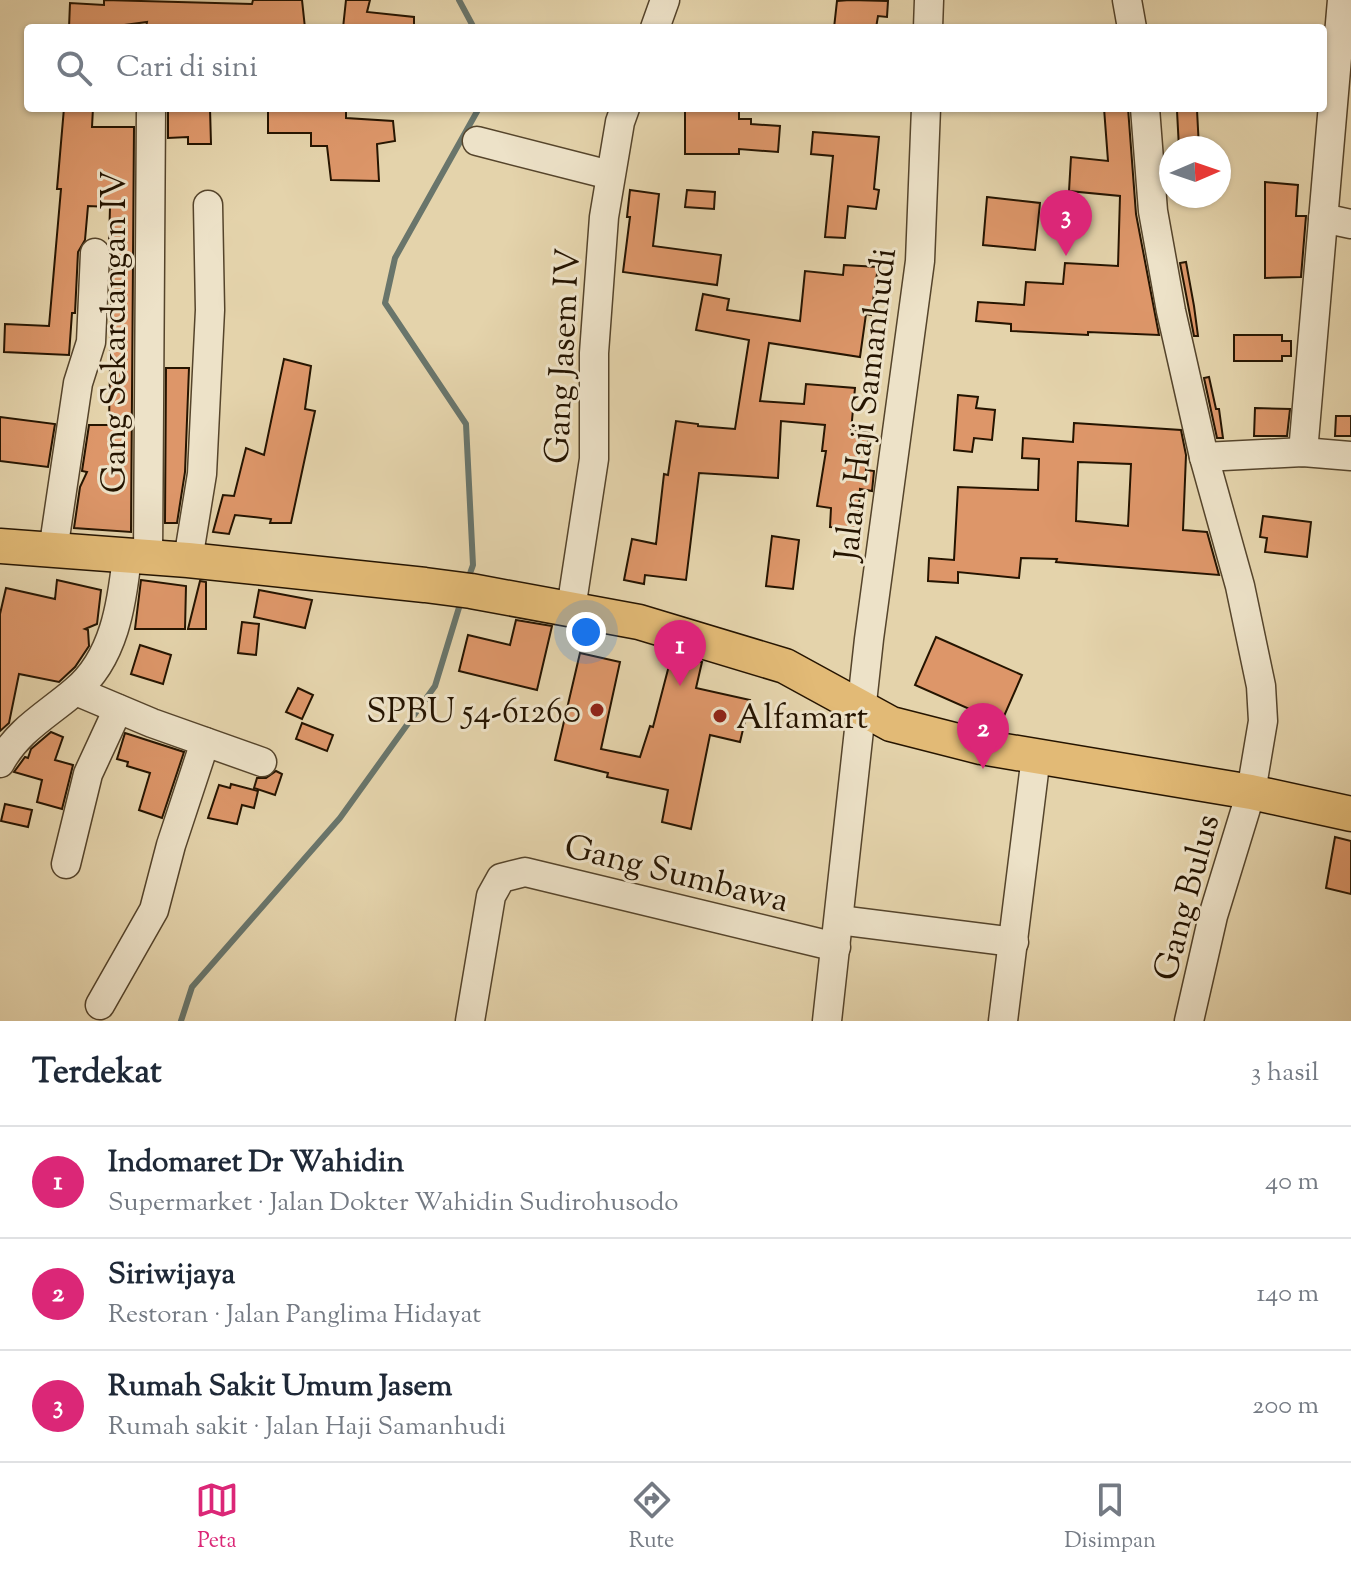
<!DOCTYPE html>
<html lang="id">
<meta charset="utf-8">
<style>
:root{--surface:#fff;--page:#f6f6f7;--text:#1f2937;--muted:#747a83;--line:#e0e1e3;--accent:#db2777}
body{margin:0;font-family:"Sorts Mill Goudy",serif;background:var(--page);color:var(--text)}
.compass{position:absolute;left:1159px;top:136px;width:72px;height:72px;border-radius:50%;background:var(--surface);box-shadow:0 2px 6px #0004;rotate:88deg}
.you{position:absolute;left:586px;top:632px;width:28px;height:28px;margin:-20px;border:6px solid #fff;border-radius:50%;background:#1a73e8;box-shadow:0 0 0 12px #1a73e833}
.badge{display:grid;place-items:center;width:52px;height:52px;border-radius:50%;background:var(--accent);color:#fff;font-size:26px;font-weight:700}
.pin{position:absolute;translate:-50% -66px;filter:drop-shadow(0 2px 4px #0008)}
.pin::after{content:'';position:absolute;top:42px;width:28px;height:24px;background:inherit;clip-path:polygon(0 0,100% 0,50% 100%)}
.list{margin:0;padding:0;list-style:none}
h2{display:flex;justify-content:space-between;align-items:center;height:104px;margin:0;padding:0 32px;font-size:34px}
h2 small{font-size:26px;font-weight:400;color:var(--muted)}
.list li{display:grid;grid-template-columns:52px 1fr auto;gap:24px;align-items:center;box-sizing:border-box;height:112px;padding:0 32px;border-top:2px solid var(--line)}
.list b{display:block;font-size:30px;white-space:nowrap}
.list p{margin:0;font-size:26px;white-space:nowrap;color:var(--muted)}
.list em{font-size:26px;font-style:normal;color:var(--muted)}
.icon{flex:none;width:44px;height:44px;fill:none;stroke:currentColor;stroke-width:2;stroke-linecap:round;stroke-linejoin:round}
.map{position:relative;flex:none;width:1351px;height:1021px;overflow:hidden}
.search{position:absolute;background:var(--surface);box-shadow:0 2px 6px #0004;left:24px;right:24px;top:24px;height:88px;display:flex;align-items:center;gap:20px;box-sizing:border-box;padding:0 28px;border-radius:8px;color:var(--muted);font-size:30px}
.sheet{height:440px;background:var(--surface)}
nav{display:flex;justify-content:space-around;align-items:center;box-sizing:border-box;height:112px;border-top:2px solid var(--line);background:var(--surface);font-size:22px;color:var(--muted)}
nav a{display:grid;justify-items:center;gap:4px}
nav .on{color:var(--accent)}
.map>svg:first-child{display:block}
</style>
<div class="map">
<svg width="1351" height="1021" viewBox="0 0 1351 1021">
<rect width="100%" height="100%" fill="#e4d3ab"/>
<filter id="stains"><feTurbulence type="fractalNoise" baseFrequency=".0025" numOctaves="4"/><feColorMatrix values="0 0 0 0 .2 0 0 0 0 .09 0 0 0 0 .02 0 0 0 .5 -.17"/></filter>
<radialGradient id="worn" r=".72"><stop offset=".6" stop-color="#630" stop-opacity="0"/><stop offset="1" stop-color="#630" stop-opacity=".3"/></radialGradient>
<g fill="none" stroke-linecap="round" stroke-linejoin="round">
<g stroke="#69756b" stroke-width="6">
<path d="M459,0L474,28"/>
<path d="M468,579L473,565L466,424L385,303L395,258L479,108"/>
<path d="M181,1021L192,987L340,818L435,686L461,601"/>
</g>
</g>
<g fill="#dd9669" stroke="#251400" stroke-width="2" fill-rule="evenodd">
<path d="M104,0L252,4L253,0H302L305,28H146L147,22L102,28H69L70,3L104,5Z"/>
<path d="M346,0H370L367,12L414,17V28H343Z"/>
<path d="M850,0L888,1L887,17L878,16L876,28H834L837,1Z"/>
<path d="M64,108H93L92,127H134L131,532L74,528L80,487L87,472L82,471L89,425H109L112,254L109,244L110,207L88,206L85,240L78,252L75,313H72L69,355L4,352L5,324L49,326L61,189H57Z"/>
<path d="M168,108H210L211,144H188V137L168,138Z"/>
<path d="M268,108H346V118L393,121L395,141L377,144L379,181L331,180L327,146H311V133H268Z"/>
<path d="M1104,108H1128L1136,214L1159,335L1088,332V335L1011,331V324L976,321L978,302L1024,305L1026,282L1063,284L1065,263L1118,266L1120,196L1069,191L1071,157L1108,161Z"/>
<path d="M685,110H739V119H751V124L780,126L778,152L739,149V154H685Z"/>
<path d="M1197,110L1199,148H1179L1177,111Z"/>
<path d="M813,132L879,137L874,189L879,190L876,209L848,206L845,238L825,237L833,156L811,154Z"/>
<path d="M1265,182L1298,185L1296,216H1306L1301,277L1265,278Z"/>
<path d="M630,190L659,194L653,246L721,255L717,285L623,272L630,217H627Z"/>
<path d="M687,190L715,192L714,209L685,207Z"/>
<path d="M987,197L1040,203L1035,250L983,245Z"/>
<path d="M1186,262L1194,306L1198,336H1194L1180,263Z"/>
<path d="M844,265L878,267L871,315L866,314L860,357L769,343L760,401L804,404L806,384L855,388L851,431L869,433L866,470L874,471L872,491L860,489L858,528L830,527L831,508L817,506L826,451H822L825,425L781,421L778,478L699,473L686,580L645,575L644,584L624,580L632,539L656,544L664,474L668,475L676,421L698,424V426L735,429L749,340L696,330L703,294L729,299L727,310L800,321L805,271L843,275Z"/>
<path d="M1234,335H1282V341H1291V356H1282V361H1234Z"/>
<path d="M284,359L311,366L305,409L315,411L291,523H270L271,519L235,515L229,534L213,532L223,495L234,496L246,448L264,455Z"/>
<path d="M166,368H189L185,472L177,523H165Z"/>
<path d="M1209,377L1216,409H1219L1223,438H1217L1204,378Z"/>
<path d="M958,395L978,397L976,408L995,410L992,440L974,438L972,452L954,450Z"/>
<path d="M1255,408L1290,409L1287,436H1254Z"/>
<path d="M1336,416H1351V436H1335Z"/>
<path d="M0,417L55,424L48,467L0,461Z"/>
<path d="M1074,423L1181,430L1186,455L1183,530L1207,532L1219,575L1056,562L1057,559L1021,558L1019,578L958,572V583L928,581L929,558L954,560L958,487L1038,490L1039,459L1022,458L1023,438L1073,442ZM1078,462L1131,464L1128,526L1076,521Z"/>
<path d="M1263,516L1311,522L1307,557L1265,552L1267,538L1260,537Z"/>
<path d="M772,536L799,540L793,589L766,586Z"/>
<path d="M57,580L101,590L97,624L85,629L88,630L89,646L75,667L59,682L19,674L9,723L0,731V614L6,588L55,599Z"/>
<path d="M141,580L186,586L185,629H135Z"/>
<path d="M200,581L206,582V629H188Z"/>
<path d="M259,590L312,600L305,628L254,617Z"/>
<path d="M516,620L552,626L537,690L459,671L468,635L510,645Z"/>
<path d="M242,622L259,624L256,655L238,653Z"/>
<path d="M936,637L1022,675L1001,723L915,685Z"/>
<path d="M140,645L171,655L163,684L131,674Z"/>
<path d="M580,653L620,662L601,749L640,757L650,726L653,727L672,654L702,662L696,688L750,700L740,742L710,735L691,829L662,822L668,790L607,777L608,773L555,760Z"/>
<path d="M298,688L313,695L302,719L286,712Z"/>
<path d="M302,723L333,735L327,751L296,739Z"/>
<path d="M51,732L63,737L55,760L73,765L62,809L37,802L42,780L14,772L25,757L28,758L31,749Z"/>
<path d="M125,733L184,752L162,818L139,810L150,773L127,766L128,762L117,759Z"/>
<path d="M276,771L282,774L275,795L254,788L257,778H266Z"/>
<path d="M231,784L258,791L254,808L242,805L237,824L208,818L219,785L230,788Z"/>
<path d="M5,804L32,810L28,827L1,821Z"/>
<path d="M1335,837L1351,841V894L1326,888Z"/>
</g>
<g fill="none" stroke-linecap="round" stroke-linejoin="round">
<g stroke="#55442b" stroke-width="31">
<g id="minor">
<path d="M1127,0L1132,28"/>
<path d="M655,28L665,0"/>
<path d="M928,28L929,0"/>
<path d="M1145,108L1153,211L1171,311L1204,457L1240,586L1261,686L1263,721L1251,792L1213,916L1189,1021"/>
<path d="M477,141L610,175"/>
<path d="M1323,218L1351,224"/>
<path d="M1303,452L1342,0"/>
<path d="M1204,457L1303,452L1351,456"/>
<path d="M53,551L78,383L91,342L95,253"/>
<path d="M148,557L151,108"/>
<path d="M188,560L202,474L210,310L208,205"/>
<path d="M571,609L594,459V353L604,217L620,122L625,108"/>
<path d="M76,691L152,723L262,762"/>
<path d="M0,763C18,730 47,715 75,691C114,659 122,604 127,556"/>
<path d="M66,864L88,774L118,709"/>
<path d="M839,920L1014,942"/>
<path d="M100,1005L154,910L171,845L205,742"/>
<path d="M470,1021L491,896L501,878L525,872L836,947"/>
<path d="M827,1021L869,639L920,261L926,108"/>
<path d="M1003,1021L1036,756"/>
</g>
</g>
<g stroke="#251400" stroke-width="37">
<path id="major" d="M0,546L188,560L425,585L471,591L639,622L785,666L891,724L981,747L1251,792L1351,814"/>
</g>
<use href="#minor" stroke="#ede2c8" stroke-width="28"/>
<use href="#major" stroke="#e2ba76" stroke-width="34"/>
</g>
<g fill="#8f2418" stroke="#ede2c8" stroke-width="3">
<circle cx="597" cy="710" r="8"/>
<circle cx="720" cy="716" r="8"/>
</g>
<g text-anchor="middle" stroke-width="6" stroke-linejoin="round" paint-order="stroke">
<g font-size="34" fill="#251400" stroke="#ede2c8">
<text transform="translate(113 332) rotate(-90)" y="12">Gang Sekardangan IV</text>
<text transform="translate(561 356) rotate(-87)" y="12">Gang Jasem IV</text>
<text transform="translate(864 404) rotate(-83)" y="12">Jalan Haji Samanhudi</text>
<text transform="translate(677 872) rotate(14)" y="12">Gang Sumbawa</text>
<text transform="translate(1185 897) rotate(-75)" y="12">Gang Bulus</text>
</g>
<g font-size="34" fill="#251400" stroke="#ede2c8" text-anchor="end">
<text x="581" y="722">SPBU 54-61260</text>
<text x="736" y="728" text-anchor="start">Alfamart</text>
</g>
</g>
<rect width="100%" height="100%" filter="url(#stains)"/>
<rect width="100%" height="100%" fill="url(#worn)"/>
</svg>
<svg class="compass" viewBox="-18 -18 36 36"><path d="M0-13l5 13h-10z" fill="#e53935"/><path d="M0 13l5-13h-10z" fill="#747a83"/></svg>
<div class="you"></div>
<div class="pin badge" style="left:680px;top:686px">1</div>
<div class="pin badge" style="left:983px;top:769px">2</div>
<div class="pin badge" style="left:1066px;top:256px">3</div>
<div class="search"><svg class="icon" aria-label="search" viewBox="0 0 24 24"><circle cx="10" cy="10" r="6"/><path d="M15 15l6 6"/></svg>Cari di sini</div>
</div>
<section class="sheet">
<h2>Terdekat<small>3 hasil</small></h2>
<ul class="list">
<li><span class="badge">1</span><div><b>Indomaret Dr Wahidin</b><p>Supermarket · Jalan Dokter Wahidin Sudirohusodo</p></div><em>40 m</em></li>
<li><span class="badge">2</span><div><b>Siriwijaya</b><p>Restoran · Jalan Panglima Hidayat</p></div><em>140 m</em></li>
<li><span class="badge">3</span><div><b>Rumah Sakit Umum Jasem</b><p>Rumah sakit · Jalan Haji Samanhudi</p></div><em>200 m</em></li>
</ul>
</section>
<nav>
<a class="on"><svg class="icon" aria-label="map" viewBox="0 0 24 24"><path d="M3 6l6-2 6 2 6-2v14l-6 2-6-2-6 2zM9 4v14M15 6v14"/></svg>Peta</a>
<a><svg class="icon" aria-label="directions" viewBox="0 0 24 24"><path d="M12 3l9 9-9 9-9-9zM9 14v-3h6M13 9l2 2-2 2"/></svg>Rute</a>
<a><svg class="icon" aria-label="saved" viewBox="0 0 24 24"><path d="M7 4h10v16l-5-4-5 4z"/></svg>Disimpan</a>
</nav>
